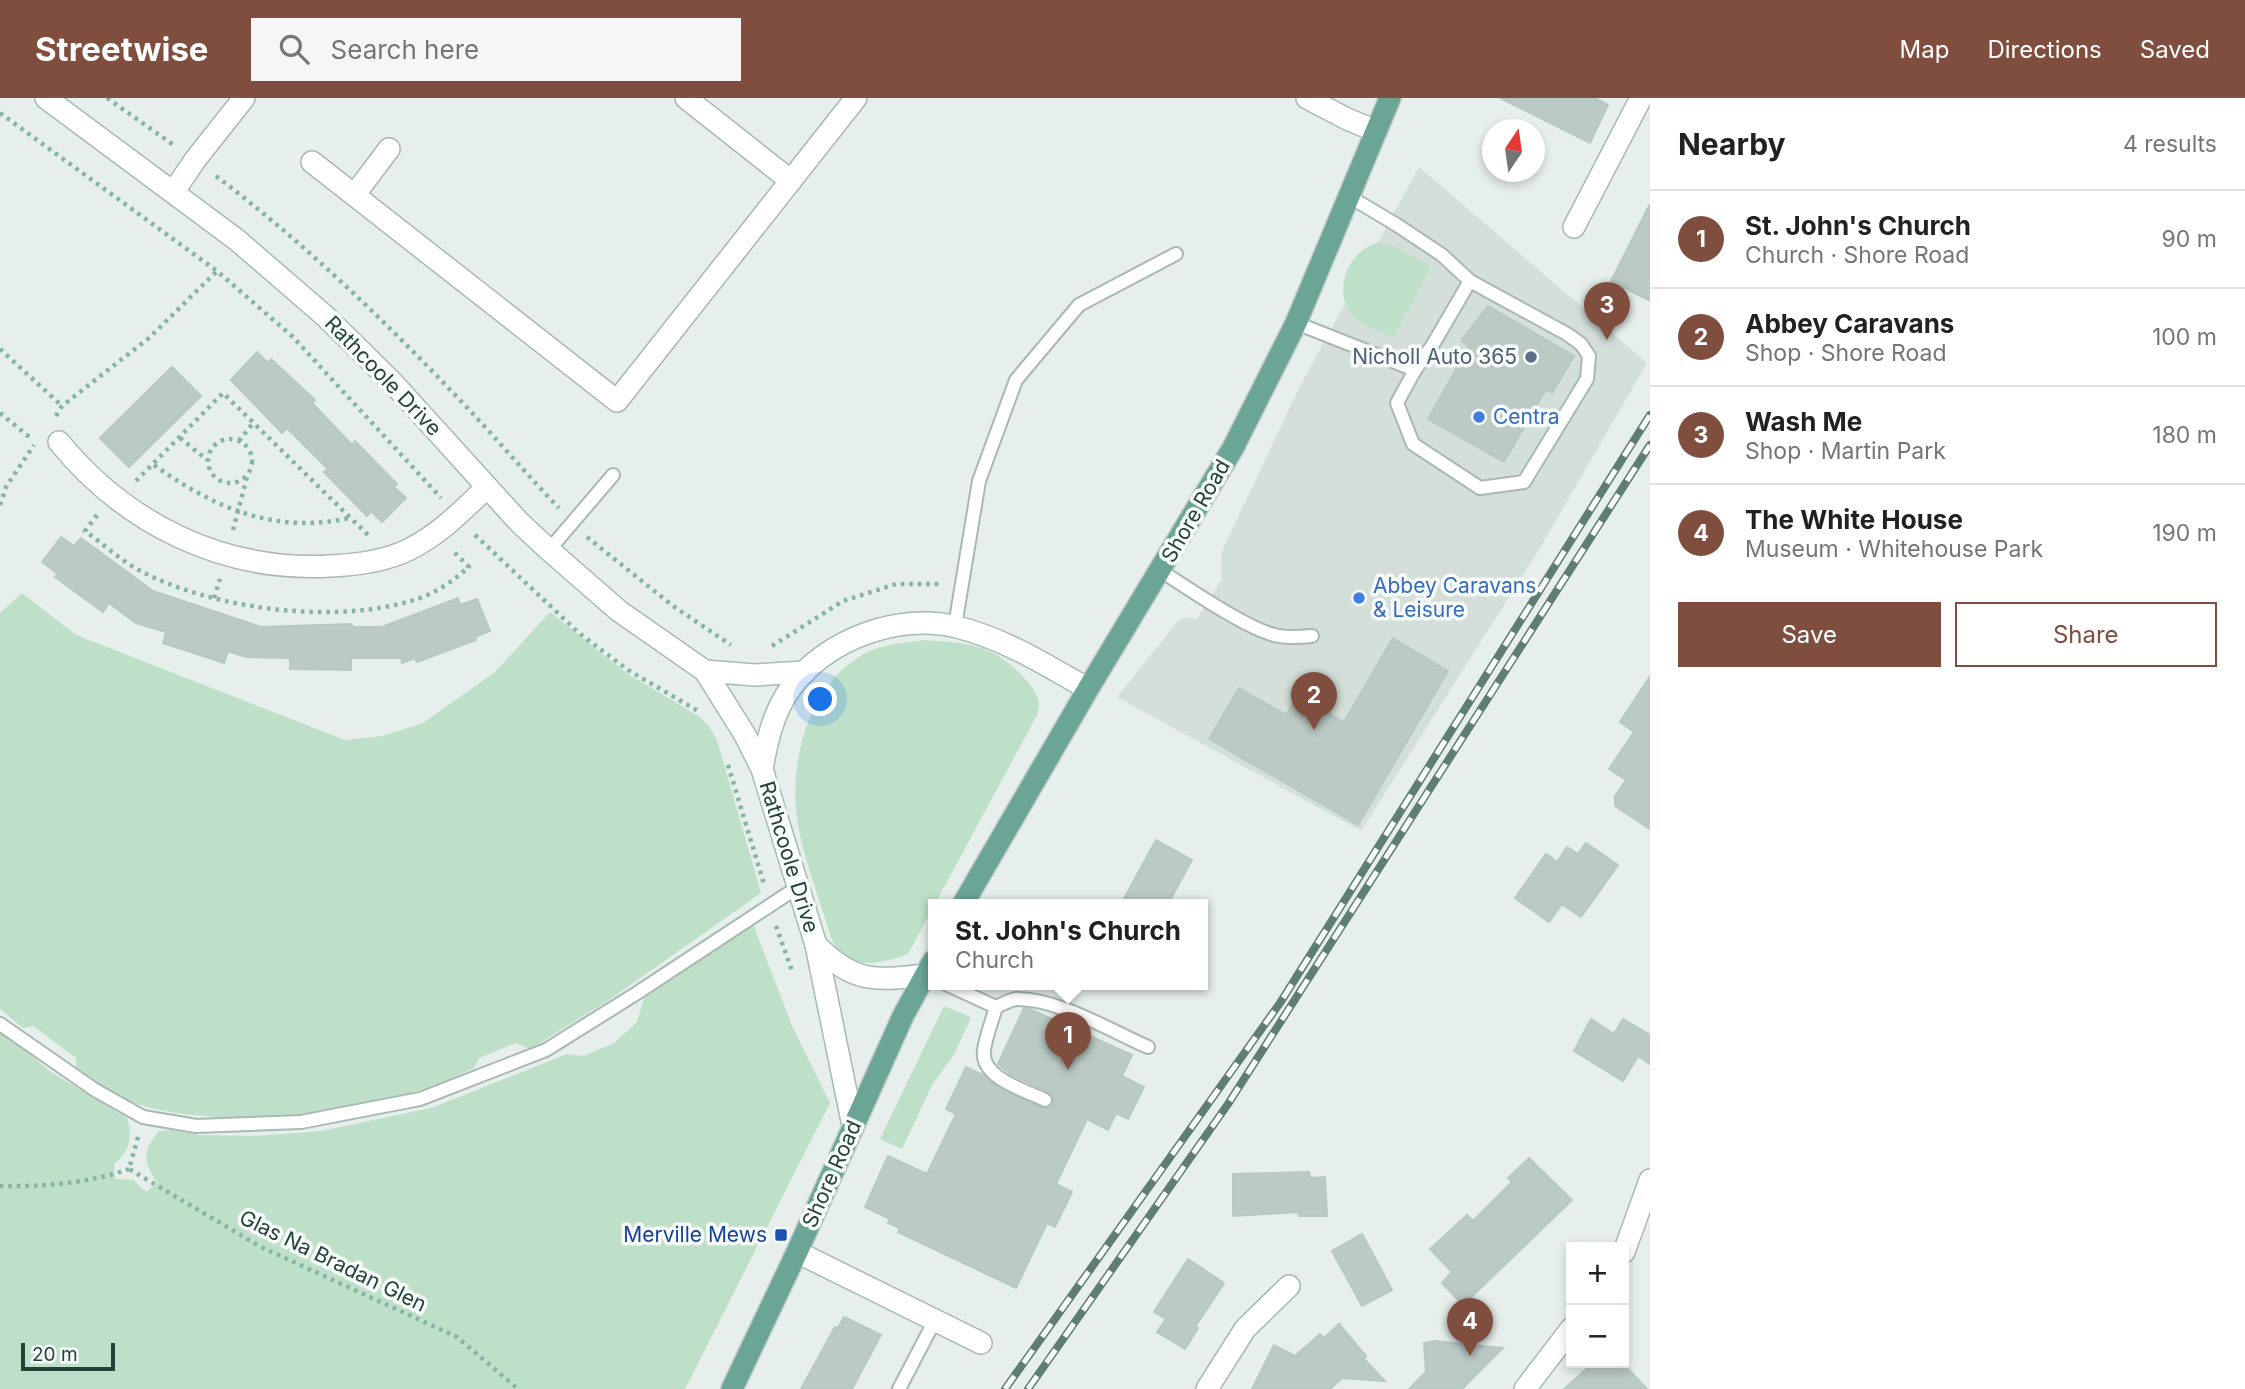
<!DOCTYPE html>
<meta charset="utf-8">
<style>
:root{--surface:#fff;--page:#f6f6f6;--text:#202124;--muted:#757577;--line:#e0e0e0;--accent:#7f4e3f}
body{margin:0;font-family:Inter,sans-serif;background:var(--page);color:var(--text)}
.controls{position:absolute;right:21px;bottom:21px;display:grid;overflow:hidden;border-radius:0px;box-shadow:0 4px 10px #0003}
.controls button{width:63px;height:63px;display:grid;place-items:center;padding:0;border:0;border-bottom:2px solid var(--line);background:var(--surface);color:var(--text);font:35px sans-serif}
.compass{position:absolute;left:1482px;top:21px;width:63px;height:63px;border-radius:50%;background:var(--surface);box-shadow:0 4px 10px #0003;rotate:13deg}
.scale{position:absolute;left:21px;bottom:18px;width:94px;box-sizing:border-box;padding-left:7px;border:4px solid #24423a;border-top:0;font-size:19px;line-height:24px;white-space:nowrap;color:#24423a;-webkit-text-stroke:5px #f7fbf9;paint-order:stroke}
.you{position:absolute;left:821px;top:602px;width:24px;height:24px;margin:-18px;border:5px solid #fff;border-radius:50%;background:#1a73e8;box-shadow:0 0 0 10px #1a73e833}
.badge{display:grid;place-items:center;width:46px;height:46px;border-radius:50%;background:var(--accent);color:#fff;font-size:23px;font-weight:700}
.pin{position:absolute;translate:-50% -58px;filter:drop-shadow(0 2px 4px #0008)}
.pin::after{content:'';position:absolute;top:37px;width:24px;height:21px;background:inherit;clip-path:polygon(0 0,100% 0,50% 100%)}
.popup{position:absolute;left:928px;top:801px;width:280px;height:91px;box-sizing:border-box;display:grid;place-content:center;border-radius:0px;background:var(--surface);filter:drop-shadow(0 2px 5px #0005);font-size:23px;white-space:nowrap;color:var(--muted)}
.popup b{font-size:26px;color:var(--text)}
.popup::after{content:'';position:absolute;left:50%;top:100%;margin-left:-14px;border:14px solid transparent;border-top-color:var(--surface)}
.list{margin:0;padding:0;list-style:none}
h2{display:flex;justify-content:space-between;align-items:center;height:91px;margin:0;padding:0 28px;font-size:30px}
h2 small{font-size:23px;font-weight:400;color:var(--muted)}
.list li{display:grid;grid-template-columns:46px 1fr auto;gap:21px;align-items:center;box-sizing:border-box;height:98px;padding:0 28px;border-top:2px solid var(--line)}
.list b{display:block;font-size:26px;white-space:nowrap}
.list p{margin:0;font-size:23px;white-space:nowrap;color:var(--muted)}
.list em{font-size:23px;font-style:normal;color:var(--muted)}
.actions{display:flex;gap:14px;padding:21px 28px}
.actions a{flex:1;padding:16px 0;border:2px solid var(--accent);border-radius:0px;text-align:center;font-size:24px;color:var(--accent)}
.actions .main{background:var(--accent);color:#fff}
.icon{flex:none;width:38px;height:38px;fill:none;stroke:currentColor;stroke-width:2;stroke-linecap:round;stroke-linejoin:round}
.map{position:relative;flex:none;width:1650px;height:1291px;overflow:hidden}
header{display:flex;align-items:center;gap:42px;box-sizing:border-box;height:98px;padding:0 35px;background:var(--accent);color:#fff}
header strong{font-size:33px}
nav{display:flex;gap:38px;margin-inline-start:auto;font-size:24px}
.search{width:490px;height:63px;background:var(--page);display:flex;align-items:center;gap:18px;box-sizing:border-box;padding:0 24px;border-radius:0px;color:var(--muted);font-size:26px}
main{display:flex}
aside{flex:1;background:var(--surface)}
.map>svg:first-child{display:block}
</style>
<header>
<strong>Streetwise</strong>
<div class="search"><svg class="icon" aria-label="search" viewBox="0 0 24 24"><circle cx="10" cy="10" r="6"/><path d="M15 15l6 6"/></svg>Search here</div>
<nav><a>Map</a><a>Directions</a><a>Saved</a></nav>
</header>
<main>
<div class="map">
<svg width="1650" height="1291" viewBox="0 0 1650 1291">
<rect width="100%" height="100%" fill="#e6efeb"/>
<path fill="#d4dfda" d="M1419,69L1647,265L1540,450L1361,733L1117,599L1178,523L1186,519L1197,521L1222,481L1221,460L1224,449L1299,290Z"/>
<g fill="#bfe0c8">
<path d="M1377,145L1395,148L1431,169L1393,240C1381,234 1363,229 1354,219C1331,196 1347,153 1377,145Z"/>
<path d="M22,495L76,537L345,642L382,638L423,625L495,574L550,514L628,576L700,619L709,628L717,642L761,795L606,904L530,951L516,945L479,960L474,970C415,998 323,1024 258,1022C244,1022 229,1020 215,1019C193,1017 168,1015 147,1009C121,1001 98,986 76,971V960L33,928L23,930L0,911V515Z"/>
<path d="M924,542C946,544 971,544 991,554C1006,561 1033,584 1038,601C1040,606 1038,611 1037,617L908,856C888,863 859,872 841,856C838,853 834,846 832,842C821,805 805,765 798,728C788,668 806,590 862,557C880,546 904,545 924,542Z"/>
<path d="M753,826L792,928L830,1005L685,1291H0V932L51,974L127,1020C133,1040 130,1053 114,1066L115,1081L133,1082L146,1094L157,1085C143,1063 142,1054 159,1033L170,1032L200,1037L254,1038L321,1033L431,1010L567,956L584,958L614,945L637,924L644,900Z"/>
<path d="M944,908L971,919L955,955L932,987L902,1051L880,1041Z"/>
</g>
<g fill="#bbcac4" stroke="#b8c9c2" stroke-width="2">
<path d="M1500,0H1595L1608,7L1590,45Z"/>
<path d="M1650,106V203L1611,183Z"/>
<path d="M1488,208L1574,258L1552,295L1546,291L1504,364L1428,321L1469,248L1461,243Z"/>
<path d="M257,254L268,265L271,261L315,302L312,305L352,347L355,343L397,386L394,389L406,400L382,424L371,413L367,418L324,374L328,371L287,330L282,335L231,282Z"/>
<path d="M172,269L201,298L129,369L100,340Z"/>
<path d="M61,439L74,448L81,440L153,493L261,529L351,526L353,529H382L458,500L460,507L477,501L490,533L475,539L476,542L417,564L415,560L402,565L401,560H351V572L290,571V560L246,559L228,553L224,565L163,545L166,534L136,525L109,505L103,514L55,479L58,476L42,464Z"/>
<path d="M1393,540L1448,573L1358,727L1209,641L1239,590L1286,617L1298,597L1344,624Z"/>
<path d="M1650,578V731L1615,708V698L1626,682L1609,671L1634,634L1620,624Z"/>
<path d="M1156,742L1192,762L1168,806H1121Z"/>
<path d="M1586,745L1618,767L1581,819L1562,806L1549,824L1515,800L1546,756L1557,764L1567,749L1578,756Z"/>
<path d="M1024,910L1030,911L1132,957L1122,978L1144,989L1128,1021L1116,1015L1108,1032L1087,1021L1056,1086L1072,1094L1055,1129L1047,1125L1016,1190L898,1134L900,1130L888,1125L890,1121L865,1109L888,1058L927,1076L956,1016L946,1011L966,969L983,977L1001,991L1041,1010L1047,1011L1053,1006L1054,1000L1049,994L1010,976L998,966Z"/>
<path d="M1591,921L1614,936L1623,921L1650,937V966L1638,958L1623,983L1574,953Z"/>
<path d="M1529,1060L1572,1102L1463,1207L1442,1185L1452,1174L1430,1151L1467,1117L1473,1123L1512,1084L1508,1080Z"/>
<path d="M1309,1074L1310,1080L1325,1079L1327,1118H1299L1298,1114L1233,1118V1076Z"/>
<path d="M1362,1136L1392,1192L1362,1208L1332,1153Z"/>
<path d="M1188,1161L1224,1185L1195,1229L1198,1230L1185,1251L1157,1234L1166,1221L1154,1214Z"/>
<path d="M844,1219L881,1237L852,1291H801L835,1229L838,1230Z"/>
<path d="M1339,1226L1366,1258L1364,1261L1385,1283L1342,1280L1330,1291H1252L1274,1247L1295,1258L1320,1236L1324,1240Z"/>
<path d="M1435,1243L1503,1250L1462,1291H1409L1426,1274L1424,1245Z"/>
<path d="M1593,1265H1623L1647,1291H1564Z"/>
</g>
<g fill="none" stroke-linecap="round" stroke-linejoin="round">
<g stroke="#a8b8b2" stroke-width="16">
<g id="lane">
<path d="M1350,99L1397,127L1442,157L1470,183L1567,236L1581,246L1589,258L1587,281L1524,384L1480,390L1413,346L1397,305L1415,272L1432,248L1470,183"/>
<path d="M1296,225L1415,272"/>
<path d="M549,452L613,377"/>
<path d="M1161,473C1188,490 1251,534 1279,538C1290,540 1301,539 1312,538"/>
<path d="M955,528L979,383L1016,282L1079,207L1176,156"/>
<path d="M946,886L996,909C1003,906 1009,902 1016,901C1057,900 1111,933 1148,949"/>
<path d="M996,909C992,923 986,938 984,952C980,980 1025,992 1045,1002"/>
<path d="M0,926L95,992L143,1019L196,1028L301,1024L420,1001L546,952L637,895L798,789"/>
<path d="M899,1291L935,1222"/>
</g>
</g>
<g stroke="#a8b8b2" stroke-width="24">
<g id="street">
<path d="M686,0L791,83"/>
<path d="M1307,0L1347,21L1376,33"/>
<path d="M312,64L617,303L856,0"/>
<path d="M174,93L195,62L244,0"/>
<path d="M355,96L389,51"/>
<path d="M1574,129L1641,0"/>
<path d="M59,344C126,426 223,474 330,468C355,467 385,463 408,452C440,436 462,413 487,389"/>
<path d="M797,1154L981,1245"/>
<path d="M1624,1154L1650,1082"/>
<path d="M1207,1291L1245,1231L1289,1188"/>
<path d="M1525,1291L1571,1231"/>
</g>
</g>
<g stroke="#a4bbb3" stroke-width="24">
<g id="secondary">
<path d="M46,0L237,142L325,218L393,285L519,424L549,452L619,513L705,573L745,637L762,671L816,847L853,1028"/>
<path d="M705,573L755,577L805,574"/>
<path d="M762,671C767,643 773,615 790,591C824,542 899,514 957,529C1005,541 1046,567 1088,591"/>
<path d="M816,847C854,885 874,883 925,877"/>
</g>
</g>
<g stroke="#c2cac8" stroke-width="24">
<g id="primary">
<path d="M963,806L1088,591L1233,350L1296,225L1390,0"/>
<path d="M732,1291L797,1154L903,918L933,863"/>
</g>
</g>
<g stroke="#86b3a5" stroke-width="4.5" stroke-dasharray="3.5 5" stroke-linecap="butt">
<path d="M107,0L175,48"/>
<path d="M0,15L217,173L293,239L441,400"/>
<path d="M216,78C303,144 382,220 457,299C492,335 524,374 559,410"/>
<path d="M0,251L62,308"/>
<path d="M0,315L33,342"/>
<path d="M56,318L62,308L149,240L217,173"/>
<path d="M180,340L207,362"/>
<circle cx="230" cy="363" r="22"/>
<path d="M239,343L253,325"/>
<path d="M154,367C213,409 275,437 349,420"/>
<path d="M136,383L223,295L369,438"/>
<path d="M0,407L6,389L34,347"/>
<path d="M97,417L85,433C102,445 119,461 137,471C211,512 340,528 420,500C439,493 454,482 469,469L453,453"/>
<path d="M233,432L247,379"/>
<path d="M475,437L579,535L628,572L698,613"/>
<path d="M587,439L673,508L731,547"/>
<path d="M214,500L220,481"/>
<path d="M772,548L843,503L896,486H940"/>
<path d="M728,667L764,786"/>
<path d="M776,828L792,873"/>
<path d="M138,1039L129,1071L261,1149L457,1239L518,1291"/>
<path d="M0,1088C42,1089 90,1085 129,1071"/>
</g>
<use href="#lane" stroke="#fff" stroke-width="12"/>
<use href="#street" stroke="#fff" stroke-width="21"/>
<use href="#secondary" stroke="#fff" stroke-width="21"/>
<use href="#primary" stroke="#6aa596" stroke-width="21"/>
<g stroke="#5f7d75" stroke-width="8">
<g id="rail">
<path d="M1005,1291L1280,905L1650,317"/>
<path d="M1028,1291L1228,1006L1650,347"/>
</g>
</g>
<use href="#rail" stroke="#f7fbf9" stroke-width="5" stroke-dasharray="16" stroke-linecap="butt"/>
</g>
<circle fill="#5c6f8a" stroke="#f7fbf9" stroke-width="2.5" cx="1531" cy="259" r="7"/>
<g fill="#3f7fe0" stroke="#f7fbf9" stroke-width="2.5">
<circle cx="1479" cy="319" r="7"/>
<circle cx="1359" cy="500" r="7"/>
</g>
<rect fill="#1a4fb4" stroke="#f7fbf9" stroke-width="2.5" x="774" y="1130" width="14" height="14" rx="3.5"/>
<g text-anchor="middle" stroke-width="7" stroke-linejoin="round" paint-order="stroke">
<g font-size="21" fill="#4e5e75" stroke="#f7fbf9" text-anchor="end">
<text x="1517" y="266">Nicholl Auto 365</text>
</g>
<g font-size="21" fill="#24423a" stroke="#f7fbf9">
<text transform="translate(383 278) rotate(46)" y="7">Rathcoole Drive</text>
<text transform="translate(1196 413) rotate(-60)" y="7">Shore Road</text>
<text transform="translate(789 759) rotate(73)" y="7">Rathcoole Drive</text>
<text transform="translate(832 1076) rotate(-66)" y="7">Shore Road</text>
<text transform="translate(333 1163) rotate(26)" y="7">Glas Na Bradan Glen</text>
</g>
<g font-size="21" fill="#366cbe" stroke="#f7fbf9" text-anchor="start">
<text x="1493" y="326">Centra</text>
<text x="1373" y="495">Abbey Caravans<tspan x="1373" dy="24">&amp; Leisure</tspan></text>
</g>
<g font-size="21" fill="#164399" stroke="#f7fbf9" text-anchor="end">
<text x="767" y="1144">Merville Mews</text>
</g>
</g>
</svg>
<div class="controls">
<button>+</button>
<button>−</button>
</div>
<svg class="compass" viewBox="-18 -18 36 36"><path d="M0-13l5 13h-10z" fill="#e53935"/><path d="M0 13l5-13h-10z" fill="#757577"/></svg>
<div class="scale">20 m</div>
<div class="you"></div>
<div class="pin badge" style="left:1068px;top:972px">1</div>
<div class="popup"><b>St. John's Church</b>Church</div>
<div class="pin badge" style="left:1314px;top:632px">2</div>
<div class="pin badge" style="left:1607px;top:242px">3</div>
<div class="pin badge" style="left:1470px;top:1258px">4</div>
</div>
<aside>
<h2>Nearby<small>4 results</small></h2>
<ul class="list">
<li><span class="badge">1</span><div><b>St. John's Church</b><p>Church · Shore Road</p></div><em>90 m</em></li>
<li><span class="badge">2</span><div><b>Abbey Caravans</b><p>Shop · Shore Road</p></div><em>100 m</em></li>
<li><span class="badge">3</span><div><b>Wash Me</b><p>Shop · Martin Park</p></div><em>180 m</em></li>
<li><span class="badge">4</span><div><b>The White House</b><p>Museum · Whitehouse Park</p></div><em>190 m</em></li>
</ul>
<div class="actions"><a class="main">Save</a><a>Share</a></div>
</aside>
</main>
